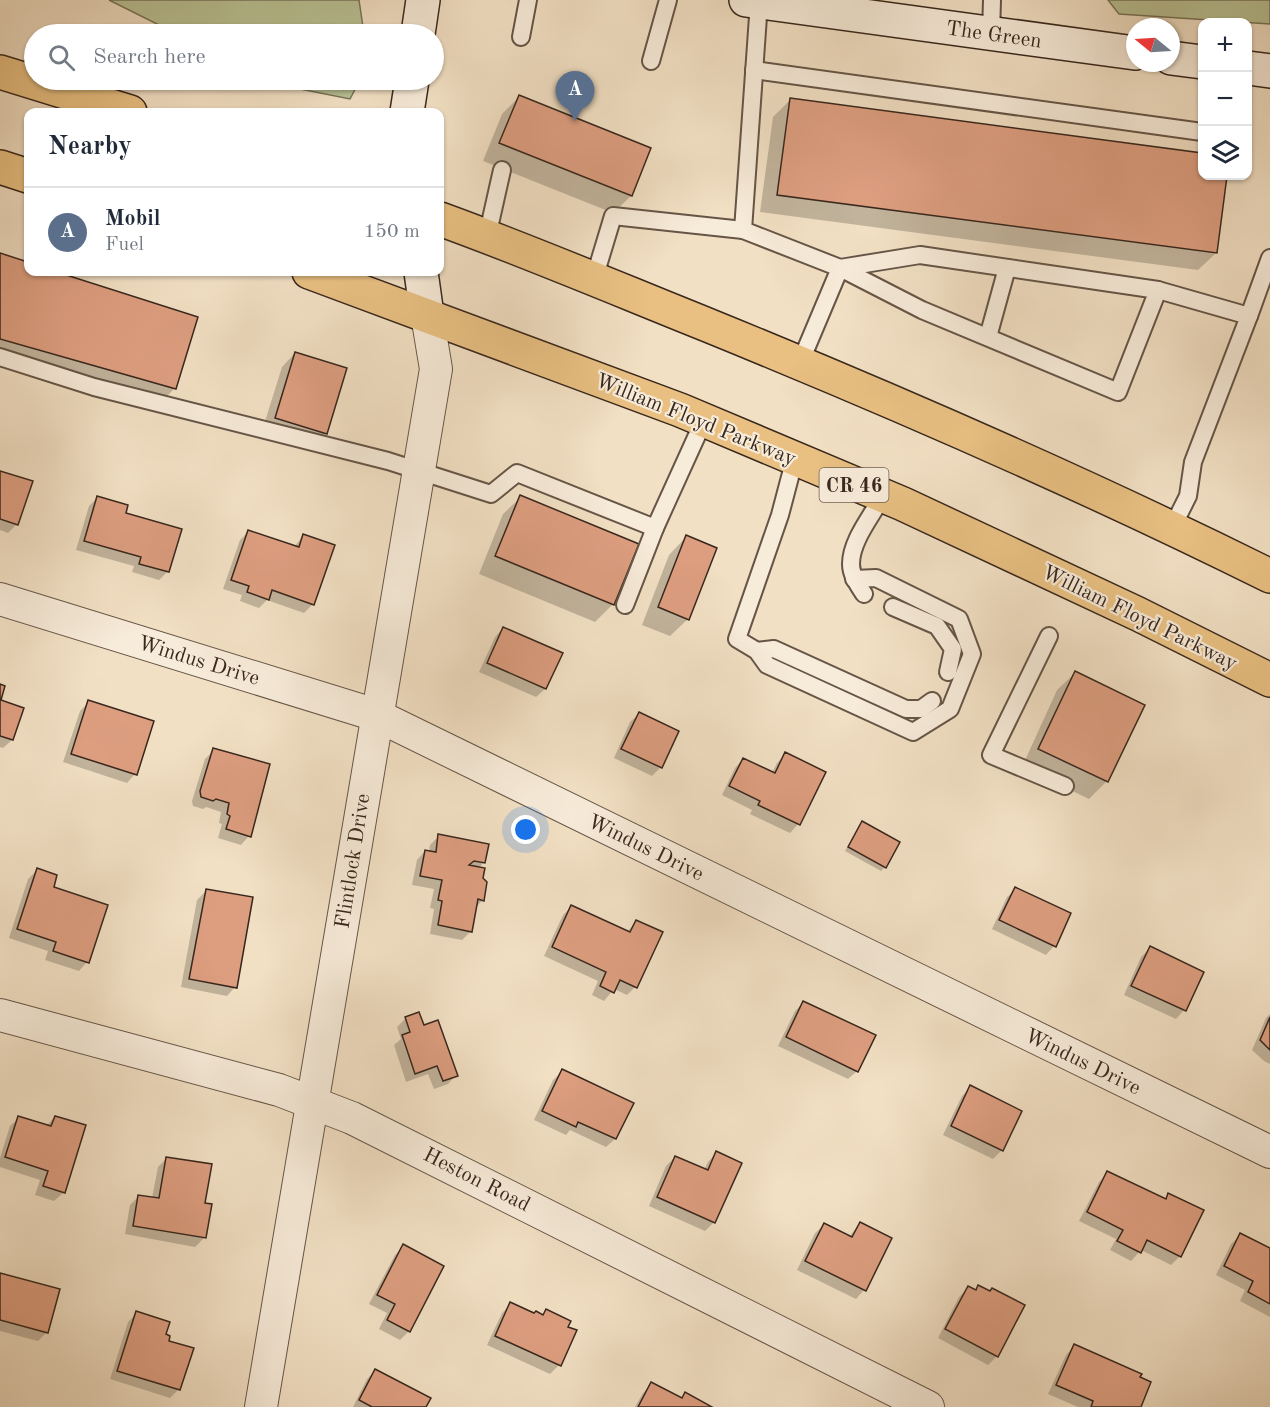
<!DOCTYPE html>
<meta charset="utf-8">
<style>
:root{--surface:#fff;--page:#f2f2f3;--text:#1f2937;--muted:#747a83;--line:#e0e1e3;--accent:#8f2418}
body{margin:0;font-family:"Old Standard TT",serif;background:var(--page);color:var(--text)}
.controls{position:absolute;right:18px;top:18px;display:grid;overflow:hidden;border-radius:12px;box-shadow:0 2px 4px #0004}
.controls button{width:54px;height:54px;display:grid;place-items:center;padding:0;border:0;border-bottom:2px solid var(--line);background:var(--surface);color:var(--text);font:30px sans-serif}
.compass{position:absolute;left:1126px;top:18px;width:54px;height:54px;border-radius:50%;background:var(--surface);box-shadow:0 2px 4px #0004;rotate:288deg}
.you{position:absolute;left:526px;top:830px;width:21px;height:21px;margin:-15px;border:4px solid #fff;border-radius:50%;background:#1a73e8;box-shadow:0 0 0 9px #1a73e833}
.badge{display:grid;place-items:center;width:39px;height:39px;border-radius:50%;background:var(--accent);color:#fff;font-size:20px;font-weight:700}
.pin{position:absolute;translate:-50% -50px;filter:drop-shadow(0 2px 3px #0008)}
.pin::after{content:'';position:absolute;top:32px;width:21px;height:18px;background:inherit;clip-path:polygon(0 0,100% 0,50% 100%)}
.list{margin:0;padding:0;list-style:none}
h2{display:flex;justify-content:space-between;align-items:center;height:78px;margin:0;padding:0 24px;font-size:26px}
h2 small{font-size:20px;font-weight:400;color:var(--muted)}
.list li{display:grid;grid-template-columns:39px 1fr auto;gap:18px;align-items:center;box-sizing:border-box;height:90px;padding:0 24px;border-top:2px solid var(--line)}
.list b{display:block;font-size:22px;white-space:nowrap}
.list p{margin:0;font-size:20px;white-space:nowrap;color:var(--muted)}
.list em{font-size:20px;font-style:normal;color:var(--muted)}
.icon{flex:none;width:33px;height:33px;fill:none;stroke:currentColor;stroke-width:2;stroke-linecap:round;stroke-linejoin:round}
.map{position:relative;flex:none;width:1270px;height:1407px;overflow:hidden}
.search{position:absolute;background:var(--surface);box-shadow:0 2px 4px #0004;left:24px;top:24px;width:420px;height:66px;display:flex;align-items:center;gap:15px;box-sizing:border-box;padding:0 21px;border-radius:33px;color:var(--muted);font-size:22px}
.panel{position:absolute;background:var(--surface);box-shadow:0 2px 4px #0004;left:24px;top:108px;width:420px;height:168px;border-radius:12px}
.map>svg:first-child{display:block}
</style>
<div class="map">
<svg width="1270" height="1407" viewBox="0 0 1270 1407">
<rect width="100%" height="100%" fill="#f2e0c4"/>
<filter id="stains"><feTurbulence type="fractalNoise" baseFrequency=".00333" numOctaves="4"/><feColorMatrix values="0 0 0 0 .2 0 0 0 0 .09 0 0 0 0 .02 0 0 0 .5 -.17"/></filter>
<radialGradient id="worn" r=".72"><stop offset=".6" stop-color="#630" stop-opacity="0"/><stop offset="1" stop-color="#630" stop-opacity=".3"/></radialGradient>
<g fill="#b9c295" stroke="#787459" stroke-width="1.5">
<path d="M109,0H359L364,34H177Z"/>
<path d="M1108,0H1270V24L1119,14Z"/>
<path d="M266,80H360L350,99L275,84Z"/>
</g>
<g fill="#0003">
<path d="M519,97L649,149L631,196L613,213L483,161L502,114Z"/>
<path d="M790,100L1202,154V176H1226L1216,253L1198,270L760,212L773,117Z"/>
<path d="M0,255L28,264V272H52L196,318L175,388L158,405L0,361Z"/>
<path d="M295,353L326,433L312,447L262,431L282,367Z"/>
<path d="M0,472L17,524L8,533L0,530Z"/>
<path d="M98,497L124,514L168,571L159,580L132,572L134,566L76,550L89,506Z"/>
<path d="M521,497L613,604L595,622L479,574L503,514Z"/>
<path d="M248,532L294,547L303,536L313,604L304,613L267,600L259,608L240,601L242,595L223,589L240,540Z"/>
<path d="M686,537L688,619L670,636L642,625L669,555Z"/>
<path d="M503,628L545,689L536,697L479,672L495,637Z"/>
<path d="M1075,673L1143,705L1107,781L1089,799L1022,767L1057,690Z"/>
<path d="M0,702L12,740L3,748L0,747Z"/>
<path d="M89,702L135,774L127,783L63,762L80,711Z"/>
<path d="M639,714L661,767L652,776L614,758L630,722Z"/>
<path d="M214,750L249,836L241,845L218,838L222,824L219,823L221,812L206,807L203,809L193,806L192,801L205,759Z"/>
<path d="M786,754L798,824L790,833L750,814L752,810L722,795L735,768L743,759L772,773L777,763Z"/>
<path d="M862,823L885,867L881,871L845,851Z"/>
<path d="M439,836L484,862L478,869L483,900L475,908L471,931L462,940L430,934L434,909L430,908L434,889L412,885L417,860L425,851L429,852L430,845Z"/>
<path d="M37,870L52,888L87,962L79,971L45,960L48,951L9,938L28,879Z"/>
<path d="M1016,889L1054,946L1046,955L992,929L1007,897Z"/>
<path d="M206,891L235,987L227,996L181,987L197,900Z"/>
<path d="M572,906L627,932L636,922L635,987L627,995L614,989L604,1001L592,995L598,981L544,956L563,915Z"/>
<path d="M1150,948L1202,972L1184,1010L1176,1019L1124,995L1141,957Z"/>
<path d="M804,1002L857,1071L848,1079L778,1046L795,1011Z"/>
<path d="M1270,1014V1064L1264,1061L1252,1050L1266,1018Z"/>
<path d="M406,1018L423,1027L456,1075L448,1084L434,1089L428,1074L406,1082L394,1045L401,1039L397,1027Z"/>
<path d="M562,1071L632,1104L615,1139L606,1147L570,1130L566,1135L534,1120L553,1080Z"/>
<path d="M971,1087L1020,1111L1001,1151L993,1159L943,1135L962,1096Z"/>
<path d="M55,1117L84,1126L63,1193L54,1201L35,1195L40,1180L0,1167V1158L10,1126L19,1118L46,1126Z"/>
<path d="M716,1153L714,1222L705,1231L649,1206L666,1166L675,1157L704,1170L708,1162Z"/>
<path d="M167,1158L204,1204L210,1205L204,1238L195,1247L125,1234L130,1205L139,1196L152,1198L158,1167Z"/>
<path d="M1108,1173L1164,1200L1169,1195L1180,1256L1171,1265L1141,1250L1131,1261L1110,1250L1116,1239L1079,1221L1099,1182Z"/>
<path d="M860,1223L890,1238L864,1290L856,1299L797,1270L815,1233L824,1225L849,1237Z"/>
<path d="M1240,1235L1270,1250V1317L1240,1301L1245,1290L1216,1275L1231,1244Z"/>
<path d="M404,1246L409,1331L400,1340L379,1329L387,1313L369,1304L395,1255Z"/>
<path d="M0,1274L46,1333L38,1341L0,1331Z"/>
<path d="M979,1287L997,1356L988,1365L938,1338L959,1297L968,1288L974,1291Z"/>
<path d="M511,1304L534,1315L542,1316L546,1311L566,1327L575,1331L559,1365L550,1374L487,1345L502,1313Z"/>
<path d="M137,1313L167,1342L179,1389L170,1398L110,1379L128,1322Z"/>
<path d="M1074,1346L1139,1407H1078L1048,1394L1066,1355Z"/>
<path d="M376,1370L425,1407H353L367,1379Z"/>
<path d="M652,1384L680,1399L685,1394L709,1407H635L643,1393Z"/>
</g>
<g fill="#dd9e80" stroke="#38271d" stroke-width="1.5">
<path d="M519,95L651,148L632,196L499,143Z"/>
<path d="M790,98L1202,153V176H1227L1217,253L777,195Z"/>
<path d="M0,253L28,262V272H57L198,317L176,389L0,339Z"/>
<path d="M295,352L347,368L327,434L275,418Z"/>
<path d="M0,471L33,481L18,525L0,519Z"/>
<path d="M520,495L639,544L614,605L495,556Z"/>
<path d="M97,496L128,505L126,513L182,529L169,572L139,564L141,557L84,541Z"/>
<path d="M248,530L299,547L303,534L335,545L314,605L272,590L269,600L247,592L249,586L231,580Z"/>
<path d="M686,535L717,548L689,620L658,607Z"/>
<path d="M503,627L563,653L546,689L487,663Z"/>
<path d="M1075,671L1145,705L1108,782L1038,749Z"/>
<path d="M0,684L5,686L1,700L24,708L13,740L0,736Z"/>
<path d="M88,700L154,721L137,775L71,754Z"/>
<path d="M639,712L679,731L662,768L621,749Z"/>
<path d="M213,748L270,764L251,837L226,829L230,816L227,814L229,803L216,799L213,801L201,797L200,791Z"/>
<path d="M785,752L826,772L800,825L758,805L760,801L729,786L743,758L775,773Z"/>
<path d="M862,821L900,842L886,868L848,847Z"/>
<path d="M438,834L489,844L485,863L474,861L469,865L485,868L483,878L487,882L484,901L478,899L472,932L438,925L442,901L438,900L442,880L420,876L425,850L436,852Z"/>
<path d="M37,868L57,875L54,887L108,905L89,963L53,951L56,942L17,929Z"/>
<path d="M1015,887L1071,913L1056,947L999,920Z"/>
<path d="M206,889L253,897L237,988L189,979Z"/>
<path d="M571,905L630,932L636,920L663,932L637,988L620,980L614,993L600,986L606,972L552,947Z"/>
<path d="M1150,946L1204,972L1186,1011L1131,986Z"/>
<path d="M803,1001L876,1035L858,1072L786,1037Z"/>
<path d="M419,1012L424,1025L438,1020L458,1076L443,1081L437,1066L415,1074L402,1035L410,1032L405,1017Z"/>
<path d="M1270,1017V1050L1260,1040Z"/>
<path d="M562,1069L634,1103L616,1139L578,1122L576,1127L542,1111Z"/>
<path d="M970,1085L1022,1111L1003,1151L951,1126Z"/>
<path d="M18,1116L51,1126L55,1116L86,1125L65,1193L43,1186L48,1171L5,1157Z"/>
<path d="M716,1151L742,1163L715,1223L657,1197L675,1156L708,1170Z"/>
<path d="M166,1157L212,1164L205,1203L212,1204L206,1238L133,1226L138,1195L159,1198Z"/>
<path d="M1107,1171L1166,1199L1168,1193L1204,1210L1181,1257L1147,1240L1141,1253L1117,1241L1123,1230L1087,1212Z"/>
<path d="M860,1222L892,1238L866,1291L805,1261L824,1223L852,1237Z"/>
<path d="M1240,1233L1270,1248V1304L1248,1292L1253,1281L1224,1266Z"/>
<path d="M403,1244L444,1266L410,1332L387,1320L395,1304L377,1295Z"/>
<path d="M0,1273L60,1289L48,1333L0,1320Z"/>
<path d="M978,1285L990,1291L992,1288L1025,1305L998,1357L945,1329L968,1286L976,1290Z"/>
<path d="M510,1302L534,1313L536,1311L543,1315L546,1309L571,1321L568,1327L577,1330L561,1366L495,1336Z"/>
<path d="M136,1311L170,1322L166,1334L170,1336L169,1341L194,1348L180,1390L117,1371Z"/>
<path d="M1074,1344L1142,1374L1140,1377L1151,1382L1141,1407H1091L1093,1401L1056,1385Z"/>
<path d="M375,1369L431,1398L426,1407H372L359,1400Z"/>
<path d="M651,1382L682,1398L685,1392L712,1407H638Z"/>
</g>
<g fill="none" stroke-linecap="round" stroke-linejoin="round">
<g stroke="#665547" stroke-width="20">
<g id="lane">
<path d="M759,2L743,230L840,268L800,363"/>
<path d="M991,33L992,0"/>
<path d="M521,37L528,0"/>
<path d="M651,61L668,0"/>
<path d="M754,70L1202,132"/>
<path d="M487,237L502,170"/>
<path d="M920,255L1158,290L1118,392L922,310L840,268Z"/>
<path d="M594,279L613,216L743,230"/>
<path d="M1158,290L1249,316L1193,462L1188,496L1172,528"/>
<path d="M1249,316L1270,258"/>
<path d="M988,337L1007,268"/>
<path d="M0,357L94,387L388,461L491,494L517,473L655,528L704,420"/>
<path d="M795,458L780,515L737,639L757,651L767,665L913,732L950,709L972,654L959,619L876,578L854,579"/>
<path d="M864,594C858,585 851,575 851,564C851,541 871,517 882,497"/>
<path d="M625,605L655,528"/>
<path d="M893,607L937,626L953,649L948,672"/>
<path d="M1049,636L991,755L1065,786"/>
<path d="M757,651L774,649L906,709H921L932,701"/>
</g>
</g>
<g stroke="#665547" stroke-width="34">
<g id="street">
<path d="M0,599L376,715L1270,1152"/>
<path d="M0,1015L279,1090L352,1118L928,1407"/>
<path d="M261,1407L436,369L427,315"/>
</g>
</g>
<g stroke="#38271d" stroke-width="36">
<g id="secondary">
<path d="M746,0L1135,53"/>
<path d="M418,34L423,0"/>
<path d="M1171,58L1202,62"/>
<path d="M1248,68L1270,71"/>
<path d="M407,112L412,80"/>
<path d="M421,272L427,315"/>
</g>
</g>
<g stroke="#38271d" stroke-width="36">
<g id="highway">
<path d="M0,72L130,112"/>
<path d="M0,167L28,176"/>
<path d="M440,219C531,252 620,290 710,326C899,403 1087,485 1270,576"/>
<path d="M309,272L680,410L903,504L1138,614L1270,680"/>
</g>
</g>
<use href="#lane" stroke="#f7ebd9" stroke-width="16"/>
<use href="#street" stroke="#f7ebd9" stroke-width="32"/>
<use href="#secondary" stroke="#f7ebd9" stroke-width="33"/>
<use href="#highway" stroke="#e9c082" stroke-width="33"/>
</g>
<g text-anchor="middle" stroke-width="4.5" stroke-linejoin="round" paint-order="stroke">
<rect fill="#f7ebd9" stroke="#716255" stroke-width="1.5" x="819.5" y="468" width="69" height="34" rx="4.5"/>
<g font-size="20" font-weight="bold" fill="#38271d">
<text x="854" y="492">CR 46</text>
</g>
<g font-size="21" fill="#38271d" stroke="#f7ebd9">
<text transform="translate(994 34) rotate(8)" y="7">The Green</text>
<text transform="translate(696 419) rotate(22)" y="7">William Floyd Parkway</text>
<text transform="translate(1140 617) rotate(26)" y="7">William Floyd Parkway</text>
<text transform="translate(199 660) rotate(17)" y="7">Windus Drive</text>
<text transform="translate(646 847) rotate(26)" y="7">Windus Drive</text>
<text transform="translate(352 861) rotate(-81)" y="7">Flintlock Drive</text>
<text transform="translate(1083 1061) rotate(26)" y="7">Windus Drive</text>
<text transform="translate(477 1179) rotate(27)" y="7">Heston Road</text>
</g>
</g>
<rect width="100%" height="100%" filter="url(#stains)"/>
<rect width="100%" height="100%" fill="url(#worn)"/>
</svg>
<div class="controls">
<button>+</button>
<button>−</button>
<button><svg class="icon" aria-label="layers" viewBox="0 0 24 24"><path d="M12 4l9 5-9 5-9-5zM3 14l9 5 9-5"/></svg></button>
</div>
<svg class="compass" viewBox="-18 -18 36 36"><path d="M0-13l5 13h-10z" fill="#e53935"/><path d="M0 13l5-13h-10z" fill="#747a83"/></svg>
<div class="you"></div>
<div class="pin badge" style="left:575px;top:121px;background:#5c6f8a">A</div>
<div class="search"><svg class="icon" aria-label="search" viewBox="0 0 24 24"><circle cx="10" cy="10" r="6"/><path d="M15 15l6 6"/></svg>Search here</div>
<section class="panel">
<h2>Nearby<small></small></h2>
<ul class="list">
<li><span class="badge" style="background:#5c6f8a">A</span><div><b>Mobil</b><p>Fuel</p></div><em>150 m</em></li>
</ul>
</section>
</div>
